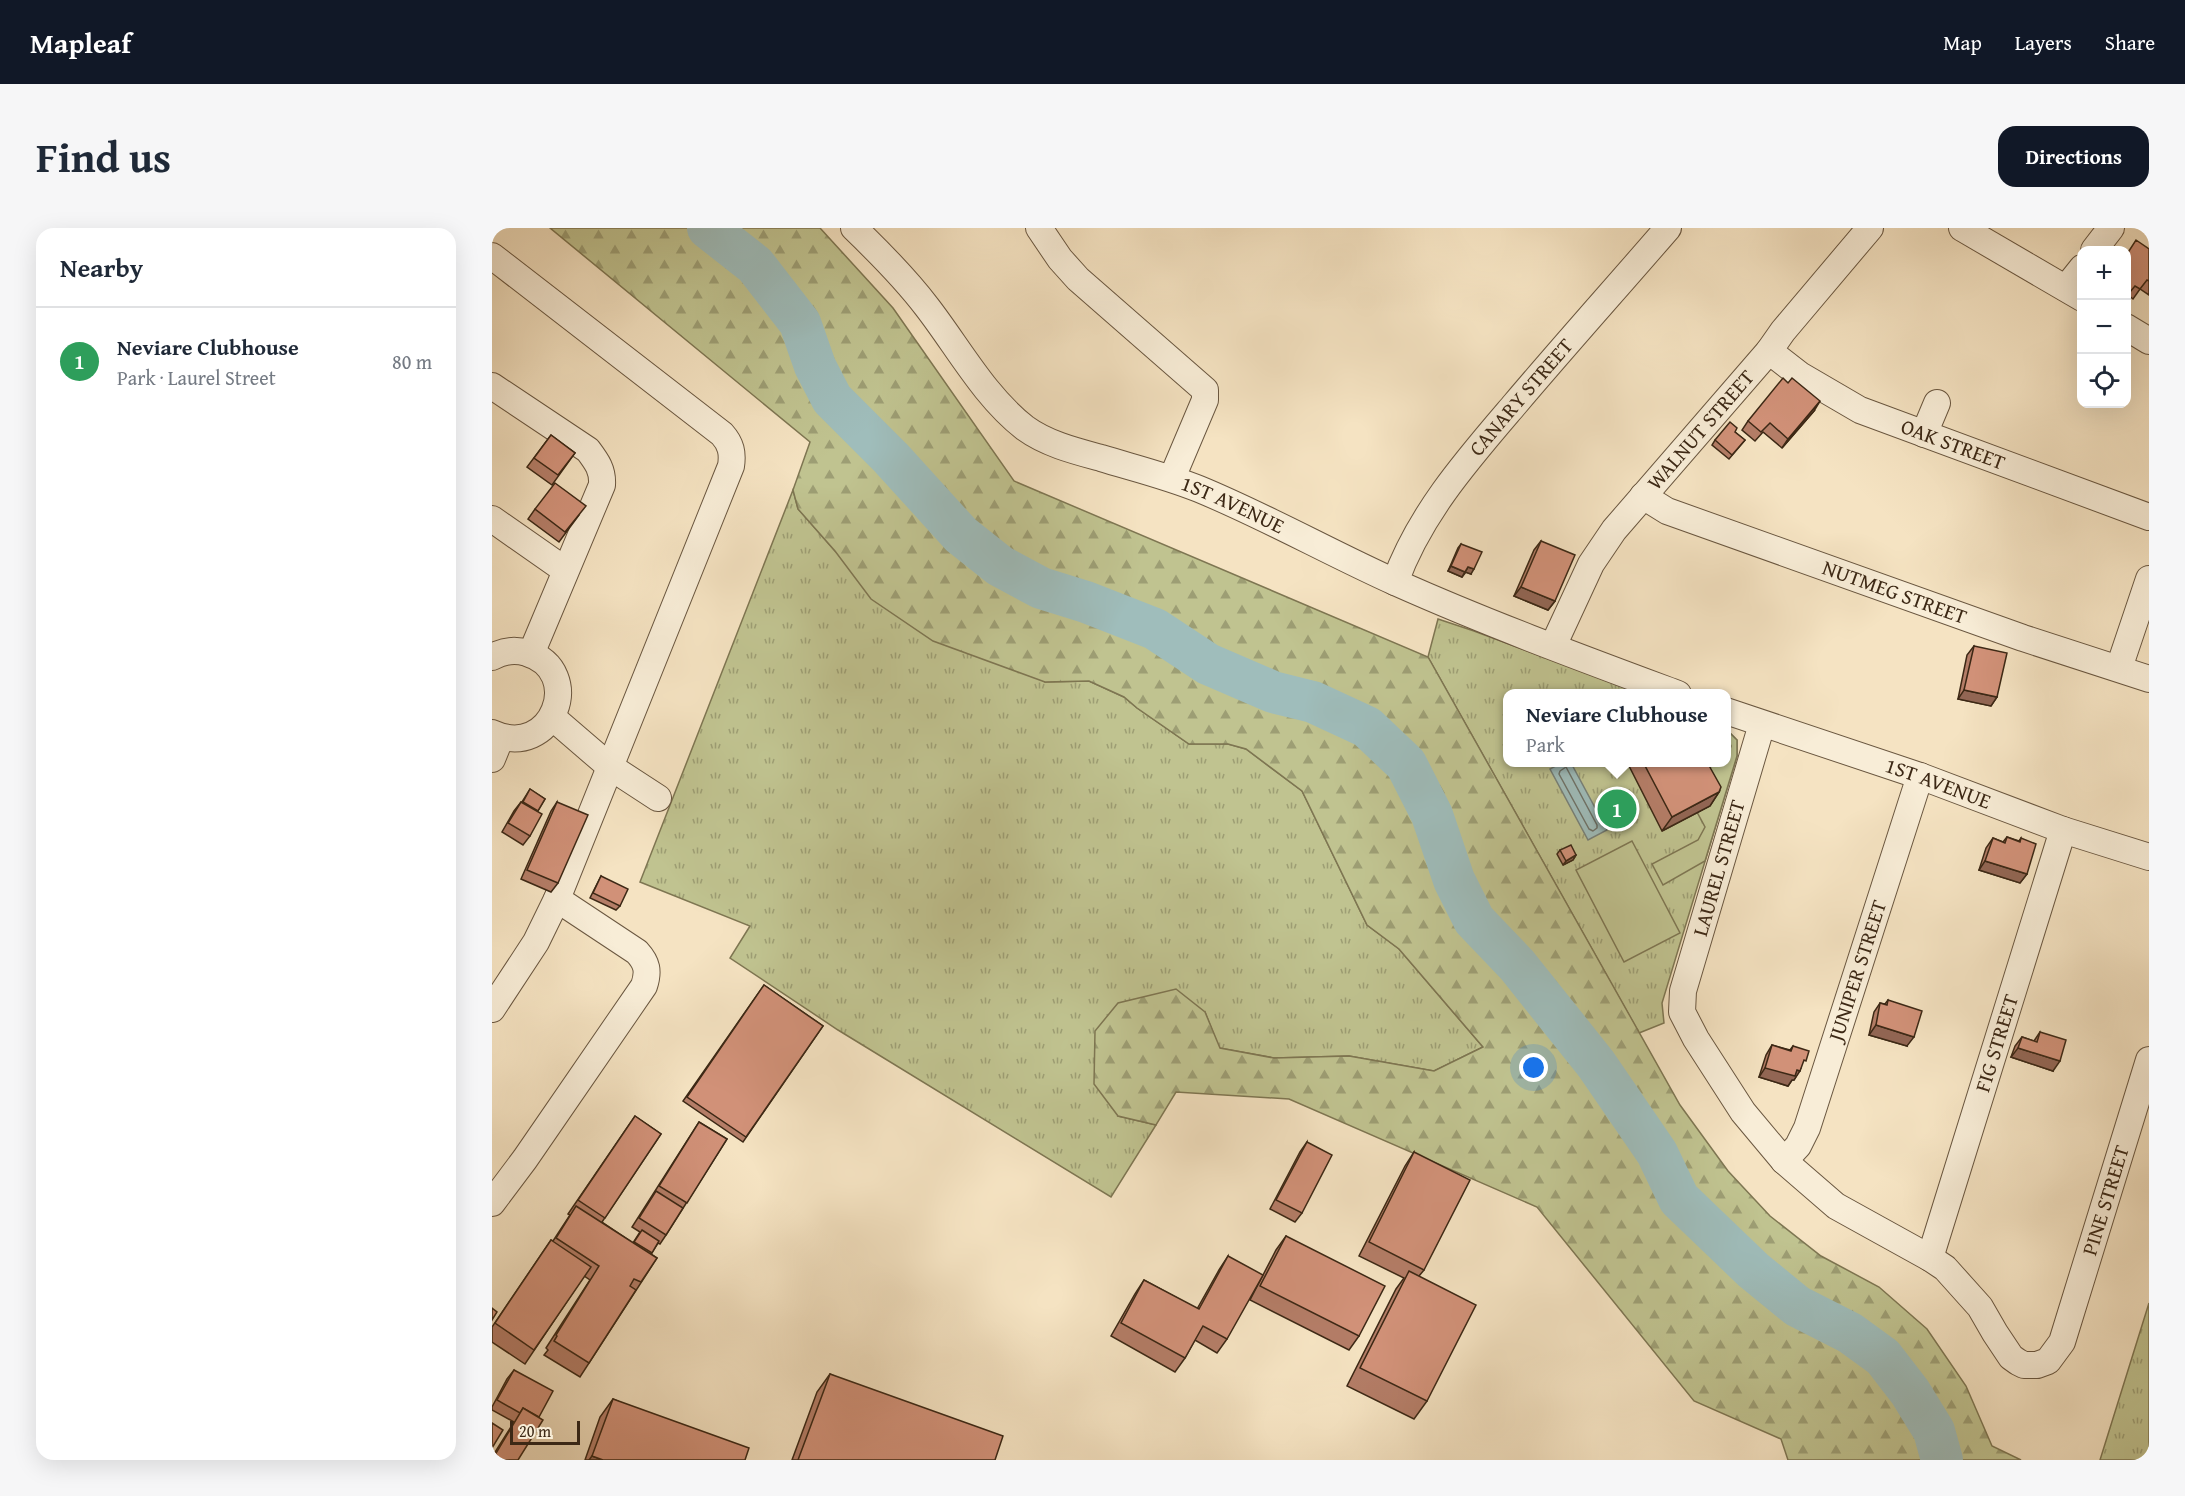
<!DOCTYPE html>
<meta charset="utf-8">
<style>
:root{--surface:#fff;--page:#f6f6f7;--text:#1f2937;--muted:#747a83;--line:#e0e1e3;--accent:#111827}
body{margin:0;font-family:"Gentium Book Plus",serif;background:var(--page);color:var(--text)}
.controls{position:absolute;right:18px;top:18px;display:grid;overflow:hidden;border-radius:12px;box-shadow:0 6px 24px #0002}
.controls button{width:54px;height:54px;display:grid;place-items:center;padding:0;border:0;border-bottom:2px solid var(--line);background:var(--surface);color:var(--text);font:30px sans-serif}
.scale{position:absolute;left:18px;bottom:15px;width:70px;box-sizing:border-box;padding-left:6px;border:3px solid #3c2815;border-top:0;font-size:16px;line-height:21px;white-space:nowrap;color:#3c2815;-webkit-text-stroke:4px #f8edd7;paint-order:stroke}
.you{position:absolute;left:1042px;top:840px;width:21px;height:21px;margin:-15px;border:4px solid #fff;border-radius:50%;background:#1a73e8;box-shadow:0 0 0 9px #1a73e833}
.badge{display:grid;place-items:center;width:39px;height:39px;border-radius:50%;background:var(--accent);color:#fff;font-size:20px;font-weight:700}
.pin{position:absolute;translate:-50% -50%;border:3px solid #fff;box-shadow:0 2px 6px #0006}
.popup{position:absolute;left:1011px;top:461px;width:228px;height:78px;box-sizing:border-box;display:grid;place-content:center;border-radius:12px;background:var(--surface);filter:drop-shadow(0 2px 4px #0005);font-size:20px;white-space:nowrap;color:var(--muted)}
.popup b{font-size:22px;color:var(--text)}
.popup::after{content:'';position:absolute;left:50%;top:100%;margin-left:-12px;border:12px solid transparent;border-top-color:var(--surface)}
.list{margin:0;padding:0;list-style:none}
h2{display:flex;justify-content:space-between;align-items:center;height:78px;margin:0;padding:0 24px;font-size:26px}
h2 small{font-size:20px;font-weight:400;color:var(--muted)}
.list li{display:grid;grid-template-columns:39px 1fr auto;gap:18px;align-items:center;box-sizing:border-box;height:108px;padding:0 24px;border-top:2px solid var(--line)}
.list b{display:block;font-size:22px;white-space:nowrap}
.list p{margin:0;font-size:20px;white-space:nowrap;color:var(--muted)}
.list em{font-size:20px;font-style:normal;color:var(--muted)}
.icon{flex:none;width:33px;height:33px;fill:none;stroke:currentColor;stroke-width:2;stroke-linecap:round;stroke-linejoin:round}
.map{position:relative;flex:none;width:1657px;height:1232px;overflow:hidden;border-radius:18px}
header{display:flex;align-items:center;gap:36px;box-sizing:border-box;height:84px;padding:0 30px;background:var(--accent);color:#fff}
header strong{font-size:28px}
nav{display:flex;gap:33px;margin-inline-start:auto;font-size:21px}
.intro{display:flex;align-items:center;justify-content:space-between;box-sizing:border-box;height:144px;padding:0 36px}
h1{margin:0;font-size:42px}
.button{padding:15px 27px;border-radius:18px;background:var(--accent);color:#fff;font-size:21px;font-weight:700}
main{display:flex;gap:36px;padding:0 36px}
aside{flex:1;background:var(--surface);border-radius:18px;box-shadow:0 6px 24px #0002}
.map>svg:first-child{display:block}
</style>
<header>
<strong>Mapleaf</strong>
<nav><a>Map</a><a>Layers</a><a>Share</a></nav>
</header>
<div class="intro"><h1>Find us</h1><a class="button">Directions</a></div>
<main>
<aside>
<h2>Nearby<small></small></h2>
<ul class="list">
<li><span class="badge" style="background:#2e9e5b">1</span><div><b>Neviare Clubhouse</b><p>Park · Laurel Street</p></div><em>80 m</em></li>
</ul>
</aside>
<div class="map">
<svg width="1657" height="1232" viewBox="0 0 1657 1232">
<defs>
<pattern id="grass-tufts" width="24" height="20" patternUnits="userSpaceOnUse" patternTransform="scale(1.5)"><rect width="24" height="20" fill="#c0c390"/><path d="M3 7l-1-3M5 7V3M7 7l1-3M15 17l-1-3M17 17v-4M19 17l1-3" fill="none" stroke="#9d9e74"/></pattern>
<pattern id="forest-firs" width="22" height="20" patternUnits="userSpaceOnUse" patternTransform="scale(1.5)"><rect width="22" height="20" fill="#c0c390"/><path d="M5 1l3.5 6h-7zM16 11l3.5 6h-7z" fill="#9d9e74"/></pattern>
</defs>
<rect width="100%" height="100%" fill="#f5e3c2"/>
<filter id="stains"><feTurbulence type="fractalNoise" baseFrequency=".00333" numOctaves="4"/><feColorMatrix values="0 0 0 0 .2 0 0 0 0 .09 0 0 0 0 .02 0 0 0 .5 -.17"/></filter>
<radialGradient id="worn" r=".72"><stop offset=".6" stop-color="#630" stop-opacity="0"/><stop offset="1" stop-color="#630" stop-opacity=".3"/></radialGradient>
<g fill="url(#grass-tufts)" stroke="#7e7652" stroke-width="1.5">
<path d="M301,262L306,281L343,323L553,454L597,453L632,469L645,480L697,516H736L754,521L810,563L875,697L907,721L991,819L942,843L857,828L782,830L727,820L713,784L626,888L664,897L619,969L346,802L238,730L258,698L148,654Z"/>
<path d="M946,391L982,403L1147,465L1016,466V534H1234L1235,502L1245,512V528L1170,775L1172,795L1147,805L936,429Z"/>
<path d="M1657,1075V1232H1608Z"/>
</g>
<path fill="url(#forest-firs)" stroke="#7e7652" stroke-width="1.5" d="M58,0H328L401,80L522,253L936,429L1188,877L1236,943L1278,988L1329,1028L1387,1059L1435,1101L1474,1158L1500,1218L1529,1232H1296L1289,1211L1202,1173L1045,979L797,871L684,864L664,897L626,888L602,856L603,803L626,775L684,761L713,784L728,820L782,830L857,828L942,843L991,819L907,721L875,697L810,563L754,521L736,516H697L645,480L632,469L597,453L553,454L441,413L379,371L343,323L306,281L301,262L318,214Z"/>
<g fill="#c0c390" stroke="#7e7652" stroke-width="1.5">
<path d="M1235,502L1245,512V528L1213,633L1171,657L1160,636L1206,612L1213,599L1205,584V548L1218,539L1234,534L1239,518L1235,508Z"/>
<path d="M1140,613L1188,705L1132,734L1084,642Z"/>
</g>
<path fill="#9fbdbb" stroke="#778179" stroke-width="1.5" d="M1071,534L1079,535L1115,602L1096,612L1058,541Z"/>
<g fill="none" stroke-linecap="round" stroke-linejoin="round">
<path stroke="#6e7268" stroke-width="1.5" d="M1074,539L1105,597V600L1101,603L1097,601L1067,546L1068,543Z"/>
<path stroke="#9fbdbb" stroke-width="42" d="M216,0L263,37L308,95L323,138L340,171L399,230L469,307L508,338L549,360L594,374L663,401L716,436L781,464L821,474L875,499L914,536L940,587L962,652L982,692L1025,737L1104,836L1165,925L1187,971L1261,1042L1305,1078L1358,1105L1391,1129L1418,1164L1442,1203L1450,1232"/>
<g stroke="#6a5740" stroke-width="28">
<g id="minor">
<path id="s1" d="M362,0C388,25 413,50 435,79C466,119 492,168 533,200C555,216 583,223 609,230C642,240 675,248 707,261C775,289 838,325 905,355C997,396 1092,431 1186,466"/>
<path d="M547,0L568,31L586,51L713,162V172L680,250"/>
<path d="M1470,0L1590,70"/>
<path d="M1602,22L1619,0"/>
<path d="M0,28L230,206C239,216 241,225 239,238L65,671L44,714L0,781"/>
<path d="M1574,60L1590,40"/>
<path d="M1634,99L1657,113"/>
<path id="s2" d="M1277,123L1308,147L1368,182L1657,289"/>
<path d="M0,158L96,222C105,234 111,242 110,257L39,426"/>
<path d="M1432,206L1445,175"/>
<path id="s3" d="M1151,268L1175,283L1531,410L1657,451"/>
<path d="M0,291L73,342"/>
<path id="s4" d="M903,354C928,285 976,231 1023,176C1073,117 1125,59 1176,0"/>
<path id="s5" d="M1061,418L1099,336L1122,302L1277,123L1291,103L1378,0"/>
<path d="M0,429C11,423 23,421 35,425C94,443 61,533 0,505"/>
<path d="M1627,440L1657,351"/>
<path id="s6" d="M1234,483L1428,548L1571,602L1657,629"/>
<path d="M60,489L117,538L166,570"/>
<path id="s7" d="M1270,496L1191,763L1190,784L1204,811L1251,884L1292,933L1344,978L1438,1030L1453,1040L1488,1079L1503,1105L1519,1129L1526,1134L1532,1137H1545L1556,1133L1570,1114L1657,832"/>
<path d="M0,531L9,509"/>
<path id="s8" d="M1292,933L1306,918L1315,900L1428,548"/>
<path d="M0,975L33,931L152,758C157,743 155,735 145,724L65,671"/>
<path id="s9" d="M1438,1030L1571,602"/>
</g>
</g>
<use href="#minor" stroke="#f8edd7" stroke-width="26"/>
</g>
<g fill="#b47d67" stroke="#3c2815" stroke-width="1.5">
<path d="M1657,21V67L1648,61L1641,71L1636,67L1635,69V26Z"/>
<path d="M1322,183L1290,220L1271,204L1263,213L1250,202L1256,193Z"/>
<path d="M1243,204L1253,212L1237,231L1220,217L1223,212Z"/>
<path d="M59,207L83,225L60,257L35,239Z"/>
<path d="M43,281L87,287L67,314L36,291Z"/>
<path d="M1049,313L1063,373L1056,382L1022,368L1042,322Z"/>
<path d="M969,316L979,346L974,344L970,349L956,343L966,320Z"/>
<path d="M1482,418L1505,469L1499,478L1466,471L1475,427Z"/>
<path d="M1135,534H1215L1227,564L1218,578L1170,603Z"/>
<path d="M38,561L53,571L45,584L38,608L31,617L10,604L22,583L29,574H30Z"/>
<path d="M65,574L66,655L59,664L29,651L59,583Z"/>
<path d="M1515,609L1527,613L1529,610L1535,646L1528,655L1487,642L1494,620L1501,610L1511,614Z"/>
<path d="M1068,622L1084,627L1081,632L1071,637L1065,626Z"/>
<path d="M109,648L128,678L124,682L98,670Z"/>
<path d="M272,757L331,798L251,914L191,873Z"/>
<path d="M1396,772L1415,818L1377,807L1382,784L1388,775L1393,776Z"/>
<path d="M1548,804L1561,843L1519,829L1523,818L1530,809L1542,813Z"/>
<path d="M1280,817L1298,822L1301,818L1309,840L1302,852H1300L1296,858L1267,849L1274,827Z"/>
<path d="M143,888L169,906L110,994L141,1015L148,1004L140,999L207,894L235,911L174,1007L168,1016L166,1015L159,1026L165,1030L88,1149L52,1127L56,1122L54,1120L98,1052L92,1048L33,1136L0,1114V1099L59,1012L61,1013L78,987L76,986Z"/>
<path d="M815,914L810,985L803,994L778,981L808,924Z"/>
<path d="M922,924L932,1042L927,1048L935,1173L922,1191L855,1158L904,1061L912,1050L867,1028L913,938Z"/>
<path d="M794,1008L867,1108L857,1122L758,1072L784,1022Z"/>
<path d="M736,1028L735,1111L725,1125L703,1112L693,1130L683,1144L619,1108L643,1066L652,1052L705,1081L727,1042Z"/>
<path d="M22,1142L47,1189L0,1232V1229L22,1194L0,1182V1179L15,1151Z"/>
<path d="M338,1146L503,1232H300L325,1164Z"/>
<path d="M121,1171L253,1232H93L108,1189Z"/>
</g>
<g fill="#926654" stroke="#3c2815" stroke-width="1.5">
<path d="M1328,173L1322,183L1290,220L1296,211Z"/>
<path d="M959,338L973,344L970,349L956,343Z"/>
<path d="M976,339L982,341L979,346L973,344Z"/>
<path d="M1029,359L1063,373L1056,382L1022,368Z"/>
<path d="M1472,462L1505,469L1499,478L1466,471Z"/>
<path d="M1227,564L1218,578L1170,603L1180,589Z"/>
<path d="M1084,627L1081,632L1071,637L1074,633Z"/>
<path d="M1493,633L1535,646L1528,655L1487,642Z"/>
<path d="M1384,797L1422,809L1415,818L1377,807Z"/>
<path d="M1526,820L1568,833L1561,843L1519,829Z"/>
<path d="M1273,840L1305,842L1308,843L1302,852H1300L1296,858L1267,849Z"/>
<path d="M100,1228L111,1232H97Z"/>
</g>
<g fill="#d19178" stroke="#3c2815" stroke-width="1.5">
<path d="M1644,12L1657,21V53L1655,52L1648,61L1643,58L1638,64L1635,62V26Z"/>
<path d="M1291,150L1296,155L1300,150L1328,173L1296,211L1278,195L1269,204L1256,193Z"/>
<path d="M1238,194L1245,200L1243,204L1253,212L1240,227L1223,212Z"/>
<path d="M59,207L83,225L66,247L42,230Z"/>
<path d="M63,255L94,278L73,304L43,281Z"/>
<path d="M1049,313L1083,327L1063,373L1029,359Z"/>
<path d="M969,316L990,324L982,341L976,339L973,344L959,338Z"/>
<path d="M1482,418L1515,425L1505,469L1472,462Z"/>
<path d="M1151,534H1215L1229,559L1227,564L1180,589Z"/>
<path d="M38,561L53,571L46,583L31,574Z"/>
<path d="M29,574L50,586L38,608L16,595Z"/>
<path d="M65,574L96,587L66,655L35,642Z"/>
<path d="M1515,609L1528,614L1529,610L1544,616L1535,646L1493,633L1501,610L1513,615Z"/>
<path d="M1079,617L1084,627L1074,633L1068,622Z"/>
<path d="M109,648L136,661L128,678L101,665Z"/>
<path d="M272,757L331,798L254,909L195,869Z"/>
<path d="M1396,772L1430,783L1422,809L1384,797L1388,775L1395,777Z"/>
<path d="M1548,804L1574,812L1568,833L1526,820L1530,809L1545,814Z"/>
<path d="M1280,817L1299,823L1301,818L1317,823L1314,833L1312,832L1308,843L1305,842L1303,848L1273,840Z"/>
<path d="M143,888L169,906L113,990L86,972Z"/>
<path d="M207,894L235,911L195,975L167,958Z"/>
<path d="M815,914L840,927L810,985L784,972Z"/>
<path d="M922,924L978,952L932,1042L877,1014Z"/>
<path d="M164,963L191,980L174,1007L147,990Z"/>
<path d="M84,978L165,1030L149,1054L142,1051L138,1058L144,1062L97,1135L62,1113L65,1108L64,1107L107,1038L64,1010Z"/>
<path d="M150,1002L167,1013L160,1025L142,1014Z"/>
<path d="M794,1008L893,1058L867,1108L768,1058Z"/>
<path d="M59,1012L99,1039L42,1122L3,1095Z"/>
<path d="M736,1028L771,1047L735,1111L711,1098L693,1130L629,1095L652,1052L707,1081Z"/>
<path d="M917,1043L984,1077L935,1173L868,1140Z"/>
<path d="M0,1080L5,1084L0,1092Z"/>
<path d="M22,1142L61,1163L47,1189L31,1180L28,1185L5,1172Z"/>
<path d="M338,1146L511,1208L503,1232H306Z"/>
<path d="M121,1171L257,1220L253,1232H111L100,1228Z"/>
<path d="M31,1180L51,1192L26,1232H0Z"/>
<path d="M0,1195L11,1202L0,1220Z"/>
</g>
<g text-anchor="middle" stroke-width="4.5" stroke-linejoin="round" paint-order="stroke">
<g font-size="21" fill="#3c2815" stroke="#f8edd7">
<text dy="7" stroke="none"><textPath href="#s4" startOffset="225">CANARY STREET</textPath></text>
<text dy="7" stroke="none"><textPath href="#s5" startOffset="264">WALNUT STREET</textPath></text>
<text dy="7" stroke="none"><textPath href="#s2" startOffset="208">OAK STREET</textPath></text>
<text dy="7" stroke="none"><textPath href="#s1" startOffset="486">1ST AVENUE</textPath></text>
<text dy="7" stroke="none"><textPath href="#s3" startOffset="270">NUTMEG STREET</textPath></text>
<text dy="7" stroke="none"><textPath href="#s6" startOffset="224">1ST AVENUE</textPath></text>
<text transform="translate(1227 640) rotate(-74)" y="7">LAUREL STREET</text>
<text dy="7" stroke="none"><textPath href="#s8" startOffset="206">JUNIPER STREET</textPath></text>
<text dy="7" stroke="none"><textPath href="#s9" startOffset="225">FIG STREET</textPath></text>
<text dy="7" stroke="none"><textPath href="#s7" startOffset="998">PINE STREET</textPath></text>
</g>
</g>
<rect width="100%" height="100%" filter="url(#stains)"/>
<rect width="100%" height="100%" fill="url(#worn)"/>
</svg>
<div class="controls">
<button>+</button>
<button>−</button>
<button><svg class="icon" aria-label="locate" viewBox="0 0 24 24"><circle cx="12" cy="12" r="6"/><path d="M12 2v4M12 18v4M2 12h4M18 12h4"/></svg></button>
</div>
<div class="scale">20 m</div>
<div class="you"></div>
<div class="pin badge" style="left:1125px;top:581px;background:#2e9e5b">1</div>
<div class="popup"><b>Neviare Clubhouse</b>Park</div>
</div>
</main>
